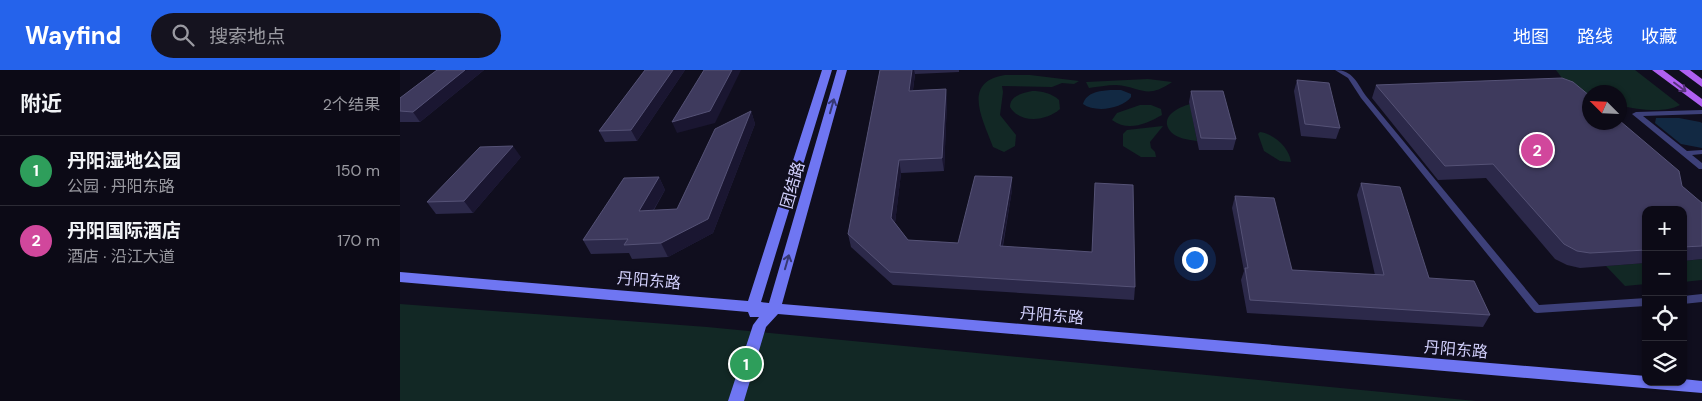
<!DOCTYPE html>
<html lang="zh">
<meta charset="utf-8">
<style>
:root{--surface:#0c0a16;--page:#15131f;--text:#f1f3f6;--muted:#9a9aa1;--line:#2c2b35;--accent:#2563eb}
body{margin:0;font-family:"DM Sans","Noto Sans SC",sans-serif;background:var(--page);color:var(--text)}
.controls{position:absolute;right:15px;bottom:15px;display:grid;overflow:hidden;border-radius:10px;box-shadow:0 1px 4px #0004}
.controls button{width:45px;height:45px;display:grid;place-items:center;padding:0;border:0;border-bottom:1px solid var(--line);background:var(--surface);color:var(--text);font:25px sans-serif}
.compass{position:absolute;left:1182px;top:15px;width:45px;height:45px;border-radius:50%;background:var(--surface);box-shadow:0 1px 4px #0004;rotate:294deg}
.you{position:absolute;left:794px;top:189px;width:18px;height:18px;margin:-12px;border:4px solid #fff;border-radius:50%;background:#1a73e8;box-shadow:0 0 0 8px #1a73e833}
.badge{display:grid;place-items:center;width:32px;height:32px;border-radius:50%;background:var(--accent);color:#fff;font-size:16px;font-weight:700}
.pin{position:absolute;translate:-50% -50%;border:2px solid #fff;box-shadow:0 1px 5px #0006}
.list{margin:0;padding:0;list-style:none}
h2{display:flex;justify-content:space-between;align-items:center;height:65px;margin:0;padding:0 20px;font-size:21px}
h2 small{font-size:16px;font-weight:400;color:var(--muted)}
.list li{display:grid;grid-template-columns:32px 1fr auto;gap:15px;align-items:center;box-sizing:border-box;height:70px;padding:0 20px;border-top:1px solid var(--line)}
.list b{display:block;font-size:19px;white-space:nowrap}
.list p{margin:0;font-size:16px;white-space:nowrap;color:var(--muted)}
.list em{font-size:16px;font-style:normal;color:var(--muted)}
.icon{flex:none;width:28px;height:28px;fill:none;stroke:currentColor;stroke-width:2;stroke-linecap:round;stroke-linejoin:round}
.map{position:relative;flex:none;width:1302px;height:331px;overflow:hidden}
header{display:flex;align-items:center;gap:30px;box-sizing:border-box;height:70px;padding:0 25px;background:var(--accent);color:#fff}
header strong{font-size:24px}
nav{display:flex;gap:28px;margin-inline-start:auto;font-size:18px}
.search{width:350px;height:45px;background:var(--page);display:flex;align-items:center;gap:12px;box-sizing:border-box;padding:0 18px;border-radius:28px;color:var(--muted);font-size:19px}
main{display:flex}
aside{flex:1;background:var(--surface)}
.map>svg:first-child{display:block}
</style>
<header>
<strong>Wayfind</strong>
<div class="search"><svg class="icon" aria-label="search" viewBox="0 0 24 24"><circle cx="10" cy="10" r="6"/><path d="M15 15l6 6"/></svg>搜索地点</div>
<nav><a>地图</a><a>路线</a><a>收藏</a></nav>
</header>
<main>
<aside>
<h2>附近<small>2个结果</small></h2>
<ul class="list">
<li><span class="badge" style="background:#2e9e5b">1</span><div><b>丹阳湿地公园</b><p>公园 · 丹阳东路</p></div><em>150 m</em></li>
<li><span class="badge" style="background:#d1479c">2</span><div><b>丹阳国际酒店</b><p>酒店 · 沿江大道</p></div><em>170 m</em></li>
</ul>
</aside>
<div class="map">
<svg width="1302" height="331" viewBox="0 0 1302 331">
<rect width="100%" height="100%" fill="#100e1e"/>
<g fill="#122825">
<path d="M1156,0H1235L1280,35C1263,44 1238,39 1220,36V22H1190L1189,29L1174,24Z"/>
<path d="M605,5H630L679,11L674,14L662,13L652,17L602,16L603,22L600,45L616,65L615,76L604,82L593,77C583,49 561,12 605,5Z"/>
<path d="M748,9L772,12C746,30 742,17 716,15C707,15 697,17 689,18L686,12Z"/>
<path d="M632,21C642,21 651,23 659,30L660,39C647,51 620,54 610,37C610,26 622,23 632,21Z"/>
<path d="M790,34L797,71C789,70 776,68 771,62C758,47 779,37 790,34Z"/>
<path d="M740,35H751L761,39L762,45C746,54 728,62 712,50L717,43Z"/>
<path d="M763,56L750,72L751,78L755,82L756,87H741L723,76V64L727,60Z"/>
<path d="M860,62C874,64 889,77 891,92L880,91L864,81L858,64Z"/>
<path d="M1302,189V210L1283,212V191Z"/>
<path d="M1246,193V214L1225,216L1206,196Z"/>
<path d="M0,234L307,257L1076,331H0Z"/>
</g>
<g fill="#122943">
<path d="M710,20H721L731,24V27C722,39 695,43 683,34C687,22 699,21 710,20Z"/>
<path d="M1256,48H1279L1300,52L1302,53V78L1281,74L1255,53Z"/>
</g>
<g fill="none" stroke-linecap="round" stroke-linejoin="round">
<g fill="#3d4079" fill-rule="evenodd">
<path d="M935,0C953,0 957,13 966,26L1139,235L1246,228V236L1137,243L1134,242L961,28L948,8Z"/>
<path d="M1302,40V44L1243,46L1287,81L1302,80V84L1292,85L1302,93V99H1299L1232,44L1236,42Z"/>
<path d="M1302,224V232L1283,234V226Z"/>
</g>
<path fill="#6f76f2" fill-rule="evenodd" d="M422,0H432L361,232L369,233L437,0H447L382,234L1246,306V312H1283V309L1302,311V323L378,244L366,257L344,331H328L353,255L359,247H350L348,242L0,212V202L348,231Z"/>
<g fill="#af60f1" fill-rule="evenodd">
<path d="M1252,0H1263L1302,29V37Z"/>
<path d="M1279,0H1290L1302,9V17Z"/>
</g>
</g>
<g fill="#2c294a">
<path d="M37,0H84L20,52H0V28Z"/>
<path d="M245,0H285L237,71L205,72L199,61Z"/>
<path d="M480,0H559V2L515,4L513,20L546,19L547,31L544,101L501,103L495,153L508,170L558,173L612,107V120L603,176L735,217L734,230L493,215L451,177L448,164Z"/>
<path d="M897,10L940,58L936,69L901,66L894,21Z"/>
<path d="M976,15L1282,116L1302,133V189L1283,191V140H1246V193L1180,198L1167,195L1155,189L1086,108L1038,110L972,28Z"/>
<path d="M791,21L836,69L833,80H799L789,32Z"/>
<path d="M351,41L355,54L313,163L268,187L232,189L229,183L191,184L183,170L259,107L265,120L254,140L277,139Z"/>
<path d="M121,87L73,143L36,144L27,132Z"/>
<path d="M961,113L1029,208L1090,245L1083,257L847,243L841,210L844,201L832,138L835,126L892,200L975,205L957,125Z"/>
</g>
<g fill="#1a1631">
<path d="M65,0H84L20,52L13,42Z"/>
<path d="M273,0H285L237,71L231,60Z"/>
<path d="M332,0H341L315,53L277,63L272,52Z"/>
<path d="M512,0H514L515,4L511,33L509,21Z"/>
<path d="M546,19L547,31L544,101L542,88Z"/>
<path d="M351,41L355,54L313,163L268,187L261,173Z"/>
<path d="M113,76L121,87L73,143L64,131Z"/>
<path d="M499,90L501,103L494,161L491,148Z"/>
<path d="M259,107L265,120L245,154L239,141Z"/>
<path d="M612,107V120L600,189V176Z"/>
</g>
<g fill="#3e3a5d" stroke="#555276">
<path d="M37,0H65L13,42L0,41V28Z"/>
<path d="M245,0H273L231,60L199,61Z"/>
<path d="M304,0H332L310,41L272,52Z"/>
<path d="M480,0H512L509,21L546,19L542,88L499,90L491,148L508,170L558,173L575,106L612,107L600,176L692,182L695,113L733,115L735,217L490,202L448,164Z"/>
<path d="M1162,8L1173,12L1190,26V52H1220V51L1279,101L1282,116L1302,133V176L1283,177V140H1246V180L1190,183L1177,181L1164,174L1093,94L1045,96L976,15Z"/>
<path d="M897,10L929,13L940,58L905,54Z"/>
<path d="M791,21H823L836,69L801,68Z"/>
<path d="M351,41L308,149L261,173L224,175L228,169L183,170L224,108L259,107L239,141L277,139L315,59Z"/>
<path d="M113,76L64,131L27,132L80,77Z"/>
<path d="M961,113L1000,117L1029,208L1074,211L1090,245L850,230L845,198H848L835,126L874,128L892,200L984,205Z"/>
</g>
<defs><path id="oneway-shaft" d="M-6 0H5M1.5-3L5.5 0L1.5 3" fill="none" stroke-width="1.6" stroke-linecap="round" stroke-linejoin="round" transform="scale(1.25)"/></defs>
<use stroke="#58337d" href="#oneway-shaft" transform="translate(1280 17) rotate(37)"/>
<g stroke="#363873">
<use href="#oneway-shaft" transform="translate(432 36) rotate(-74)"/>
<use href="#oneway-shaft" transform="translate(387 192) rotate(-74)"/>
</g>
<g text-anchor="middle" stroke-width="4.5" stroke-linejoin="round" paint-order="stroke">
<g font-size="16" fill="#d1cffb" stroke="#100e1e">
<text transform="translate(392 115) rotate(-74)" y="6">团结路</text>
<text transform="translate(249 210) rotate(5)" y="6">丹阳东路</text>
<text transform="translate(652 245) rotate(5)" y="6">丹阳东路</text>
<text transform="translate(1056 279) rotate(5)" y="6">丹阳东路</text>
</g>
</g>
</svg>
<div class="controls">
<button>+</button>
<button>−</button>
<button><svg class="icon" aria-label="locate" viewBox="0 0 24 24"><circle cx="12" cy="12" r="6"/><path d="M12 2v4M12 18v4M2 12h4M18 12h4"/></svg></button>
<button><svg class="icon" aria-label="layers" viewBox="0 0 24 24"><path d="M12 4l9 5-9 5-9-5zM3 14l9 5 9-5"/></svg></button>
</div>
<svg class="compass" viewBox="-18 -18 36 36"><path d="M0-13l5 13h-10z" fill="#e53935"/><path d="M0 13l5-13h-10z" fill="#9a9aa1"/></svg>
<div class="you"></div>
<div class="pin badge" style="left:346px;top:294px;background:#2e9e5b">1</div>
<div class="pin badge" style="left:1137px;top:80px;background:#d1479c">2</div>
</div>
</main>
